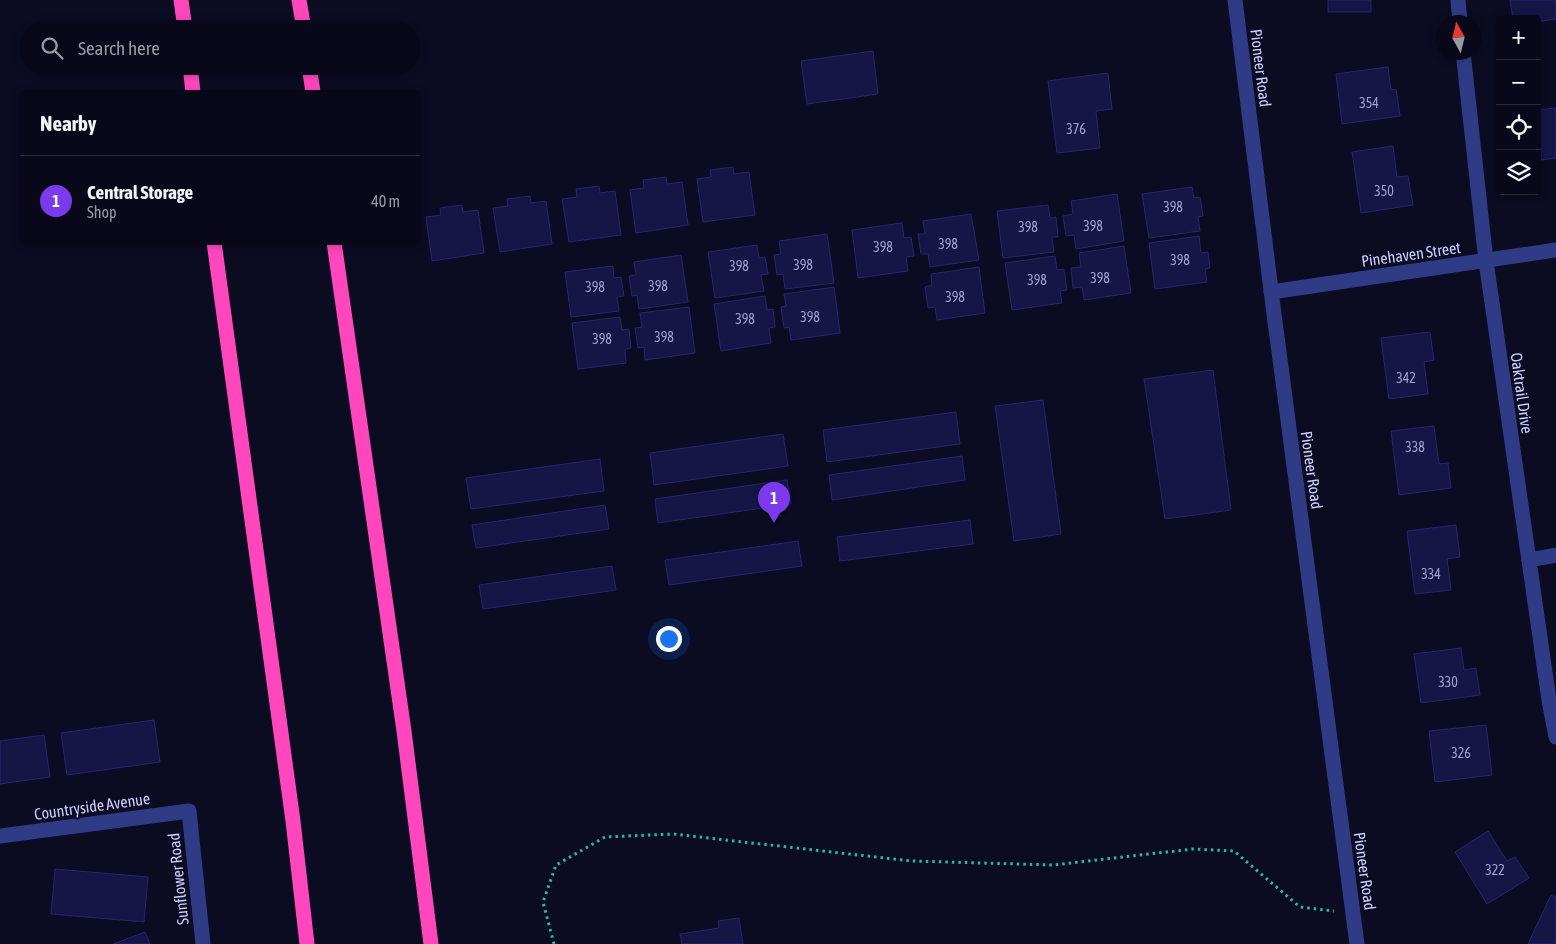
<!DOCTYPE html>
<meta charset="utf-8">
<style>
:root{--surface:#08081a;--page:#161627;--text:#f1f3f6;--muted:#989aa2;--line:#292939;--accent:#7c3aed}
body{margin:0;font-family:"Asap Condensed",sans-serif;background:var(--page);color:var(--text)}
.controls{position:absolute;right:15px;top:15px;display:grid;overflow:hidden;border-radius:5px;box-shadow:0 2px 8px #0003}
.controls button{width:45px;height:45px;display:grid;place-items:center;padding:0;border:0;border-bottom:1px solid var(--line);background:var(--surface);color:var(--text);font:25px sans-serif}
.compass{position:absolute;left:1436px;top:15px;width:45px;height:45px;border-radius:50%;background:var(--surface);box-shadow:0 2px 8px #0003;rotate:352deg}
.you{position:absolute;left:668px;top:638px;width:18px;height:18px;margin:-12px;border:4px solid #fff;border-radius:50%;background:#1a73e8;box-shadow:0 0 0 8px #1a73e833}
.badge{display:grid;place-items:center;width:32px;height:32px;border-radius:50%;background:var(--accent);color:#fff;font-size:16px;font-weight:700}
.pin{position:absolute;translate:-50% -41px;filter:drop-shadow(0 1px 2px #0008)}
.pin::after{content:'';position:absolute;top:26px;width:18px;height:15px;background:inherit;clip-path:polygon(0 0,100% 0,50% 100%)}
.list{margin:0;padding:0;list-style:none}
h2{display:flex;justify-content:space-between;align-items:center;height:65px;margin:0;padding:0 20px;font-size:21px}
h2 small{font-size:16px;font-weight:400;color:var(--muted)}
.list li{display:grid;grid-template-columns:32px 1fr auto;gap:15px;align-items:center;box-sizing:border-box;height:90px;padding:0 20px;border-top:1px solid var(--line)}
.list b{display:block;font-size:19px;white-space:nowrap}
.list p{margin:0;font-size:16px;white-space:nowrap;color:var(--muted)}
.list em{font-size:16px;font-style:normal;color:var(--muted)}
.icon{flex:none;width:28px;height:28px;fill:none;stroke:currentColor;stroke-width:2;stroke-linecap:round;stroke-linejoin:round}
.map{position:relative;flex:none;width:1556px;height:944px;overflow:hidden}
.search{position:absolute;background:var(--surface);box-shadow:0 2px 8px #0003;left:20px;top:20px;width:400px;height:55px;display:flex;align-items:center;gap:12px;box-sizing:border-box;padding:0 18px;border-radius:28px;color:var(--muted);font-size:19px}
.panel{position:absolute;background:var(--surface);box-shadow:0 2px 8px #0003;left:20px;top:90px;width:400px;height:155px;border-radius:5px}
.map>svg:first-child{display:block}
</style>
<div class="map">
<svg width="1556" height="944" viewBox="0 0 1556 944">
<rect width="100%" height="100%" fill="#0b0b22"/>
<g fill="#171545" stroke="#272474">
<rect x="1328" y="0" width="43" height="12"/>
<path d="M1510,0H1556V19L1537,22V19H1513Z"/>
<path d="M873,51L878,94L807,104L801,61Z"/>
<path d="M1388,67L1391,90L1396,89L1400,116L1342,124L1336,74Z"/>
<path d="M1108,73L1112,109L1096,111L1100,148L1057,153L1048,81Z"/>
<path d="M1556,108V158L1541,160L1539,143H1537V110Z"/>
<path d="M1393,146L1397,177L1408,176L1413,205L1361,213L1352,152Z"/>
<path d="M733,167L734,174L749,172L755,215L703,222L697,179L711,177L710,170Z"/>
<path d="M666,177L667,184L682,182L688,225L636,233L630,190L644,188L643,180Z"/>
<path d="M599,186L600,193L615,191L621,235L569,242L562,199L577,197L576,189Z"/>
<path d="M1192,187L1194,198L1200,197L1203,216L1198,217L1200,231L1149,238L1142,194Z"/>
<path d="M1117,194L1124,241L1076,249L1074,235L1066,236L1063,216L1073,214L1071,201Z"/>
<path d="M530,196L531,203L546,201L552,244L500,252L493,208L508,206L507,199Z"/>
<path d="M462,205L463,212L478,210L484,253L432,261L426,217L441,215L440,208Z"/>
<path d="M1048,205L1050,218L1056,217L1058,237H1052L1054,252L1003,258L997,211Z"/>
<path d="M971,214L979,260L930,267L928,254H921L918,234H925L923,221Z"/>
<path d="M902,223L904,238L911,237L914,256L906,257L908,271L858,278L852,230Z"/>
<path d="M827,234L834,283L785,289L783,274L777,275L774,255L781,254L779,241Z"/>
<path d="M1199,236L1201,253L1208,252L1210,268L1205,269L1207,282L1155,289L1149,243Z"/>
<path d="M757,245L759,258L765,257L768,274L761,275L764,291L715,298L708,252Z"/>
<path d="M1124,246L1131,293L1084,300L1082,287L1073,288L1071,268L1081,267L1079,253Z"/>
<path d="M681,255L688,302L639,309L637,295L632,296L629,276L636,275L634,262Z"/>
<path d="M1055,256L1057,270L1064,269L1067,290L1060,291L1062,303L1012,310L1005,263Z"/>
<path d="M613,266L614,278L621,277L624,296L617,297L619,311L571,317L565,272Z"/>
<path d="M979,267L985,313L937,320L935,307L928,308L925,287L932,285L931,274Z"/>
<path d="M834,287L840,333L791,340L789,327L784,328L781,307L786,306L784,294Z"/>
<path d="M765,296L767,310L773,309L775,327L769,328L771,343L721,351L714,304Z"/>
<path d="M689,307L695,353L645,360L644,347L638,348L635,328L642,327L640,313Z"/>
<path d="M620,317L622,330L629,329L631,348L625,349L626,363L578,369L572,323Z"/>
<path d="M1430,332L1434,360L1424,362L1428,394L1389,399L1381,338Z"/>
<path d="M1213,370L1231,510L1165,519L1144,379Z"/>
<path d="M1043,400L1061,534L1014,541L995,406Z"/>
<path d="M956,412L960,444L827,462L823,430Z"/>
<path d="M1434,426L1439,464L1448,463L1451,488L1399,495L1391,431Z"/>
<path d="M783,434L788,466L654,485L650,453Z"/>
<path d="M962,456L965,480L832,500L829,475Z"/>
<path d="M600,459L604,491L471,509L466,478Z"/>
<path d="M787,480L791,504L658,523L655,499Z"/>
<path d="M605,505L609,529L476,548L472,525Z"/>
<path d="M970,520L973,544L840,561L837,537Z"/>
<path d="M1456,525L1460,557L1447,559L1451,590L1415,594L1407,531Z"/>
<path d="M798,541L802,566L669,585L665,560Z"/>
<path d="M612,566L616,590L483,609L479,585Z"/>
<path d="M1461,648L1464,670L1476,668L1480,695L1421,703L1414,654Z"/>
<path d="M154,720L160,762L67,775L61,733Z"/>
<path d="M1486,725L1492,775L1435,782L1429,731Z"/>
<path d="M44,735L50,777L0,784V741Z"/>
<path d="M1488,831L1507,861L1515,857L1529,878L1487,904L1455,852Z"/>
<path d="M55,869L148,877L144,922L51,914Z"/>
<path d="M1551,895L1556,897V944H1528Z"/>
<path d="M739,918L743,944H682L680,934L719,928L718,921Z"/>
<path d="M145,932L150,944H113Z"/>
</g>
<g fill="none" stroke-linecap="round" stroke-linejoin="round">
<path stroke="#20be9b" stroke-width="3" stroke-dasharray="2.5 4" stroke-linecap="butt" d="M554,944L543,902L556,865L605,837L673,834L911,861L1053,865L1193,849L1234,851L1300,907L1334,911"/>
<g stroke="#303b86" stroke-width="15">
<path d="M1235,0L1274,314L1357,944"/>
<path d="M1458,0L1460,22"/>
<path d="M1463,52L1486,261L1549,700L1556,737"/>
<path d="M1271,292L1556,250"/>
<path d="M1529,560L1556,555"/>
<path d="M0,836L189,811L203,944"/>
</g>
<g stroke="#ff47bd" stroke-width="15">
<path d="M181,0L185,29"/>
<path d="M299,0L304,29"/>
<path d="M190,66L193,92"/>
<path d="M309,66L313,92"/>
<path d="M214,242L293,821L307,944"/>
<path d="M334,242L404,731L431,944"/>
</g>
</g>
<g text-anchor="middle" stroke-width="4.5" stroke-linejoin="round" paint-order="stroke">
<g font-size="14" fill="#9fa0d0">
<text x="1369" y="108">354</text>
<text x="1076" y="134">376</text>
<text x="1384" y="196">350</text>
<text x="1173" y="212">398</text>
<text x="1093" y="231">398</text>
<text x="1028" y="232">398</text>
<text x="948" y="249">398</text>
<text x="883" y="252">398</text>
<text x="1180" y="265">398</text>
<text x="803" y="270">398</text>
<text x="739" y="271">398</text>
<text x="1100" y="283">398</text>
<text x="1037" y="285">398</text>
<text x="658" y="291">398</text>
<text x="595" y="292">398</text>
<text x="955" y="302">398</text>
<text x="810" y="322">398</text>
<text x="745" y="324">398</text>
<text x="664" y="342">398</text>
<text x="602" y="344">398</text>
<text x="1406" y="383">342</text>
<text x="1415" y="452">338</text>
<text x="1431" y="579">334</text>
<text x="1448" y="687">330</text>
<text x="1461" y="758">326</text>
<text x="1495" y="875">322</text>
</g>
<g font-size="16" fill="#ccceff" stroke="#0b0b22">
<text transform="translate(1261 68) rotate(83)" y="6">Pioneer Road</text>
<text transform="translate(1411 254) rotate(-8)" y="6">Pinehaven Street</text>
<text transform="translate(1522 393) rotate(82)" y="6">Oaktrail Drive</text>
<text transform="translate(1312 470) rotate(82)" y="6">Pioneer Road</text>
<text transform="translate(92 806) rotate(-8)" y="6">Countryside Avenue</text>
<text transform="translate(1365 871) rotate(82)" y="6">Pioneer Road</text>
<text transform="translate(178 879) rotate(-96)" y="6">Sunflower Road</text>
</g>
</g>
</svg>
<div class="controls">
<button>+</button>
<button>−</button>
<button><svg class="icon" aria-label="locate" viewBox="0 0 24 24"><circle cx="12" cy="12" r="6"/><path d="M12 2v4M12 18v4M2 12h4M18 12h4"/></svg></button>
<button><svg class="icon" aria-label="layers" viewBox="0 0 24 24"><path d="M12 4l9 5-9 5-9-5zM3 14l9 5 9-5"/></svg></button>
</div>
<svg class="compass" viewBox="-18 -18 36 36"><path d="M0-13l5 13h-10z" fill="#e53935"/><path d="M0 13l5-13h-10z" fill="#989aa2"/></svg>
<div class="you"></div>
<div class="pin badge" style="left:774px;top:523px">1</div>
<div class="search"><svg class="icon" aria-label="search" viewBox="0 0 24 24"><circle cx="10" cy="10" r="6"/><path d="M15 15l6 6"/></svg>Search here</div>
<section class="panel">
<h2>Nearby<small></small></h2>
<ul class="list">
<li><span class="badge">1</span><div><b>Central Storage</b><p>Shop</p></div><em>40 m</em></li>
</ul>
</section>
</div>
